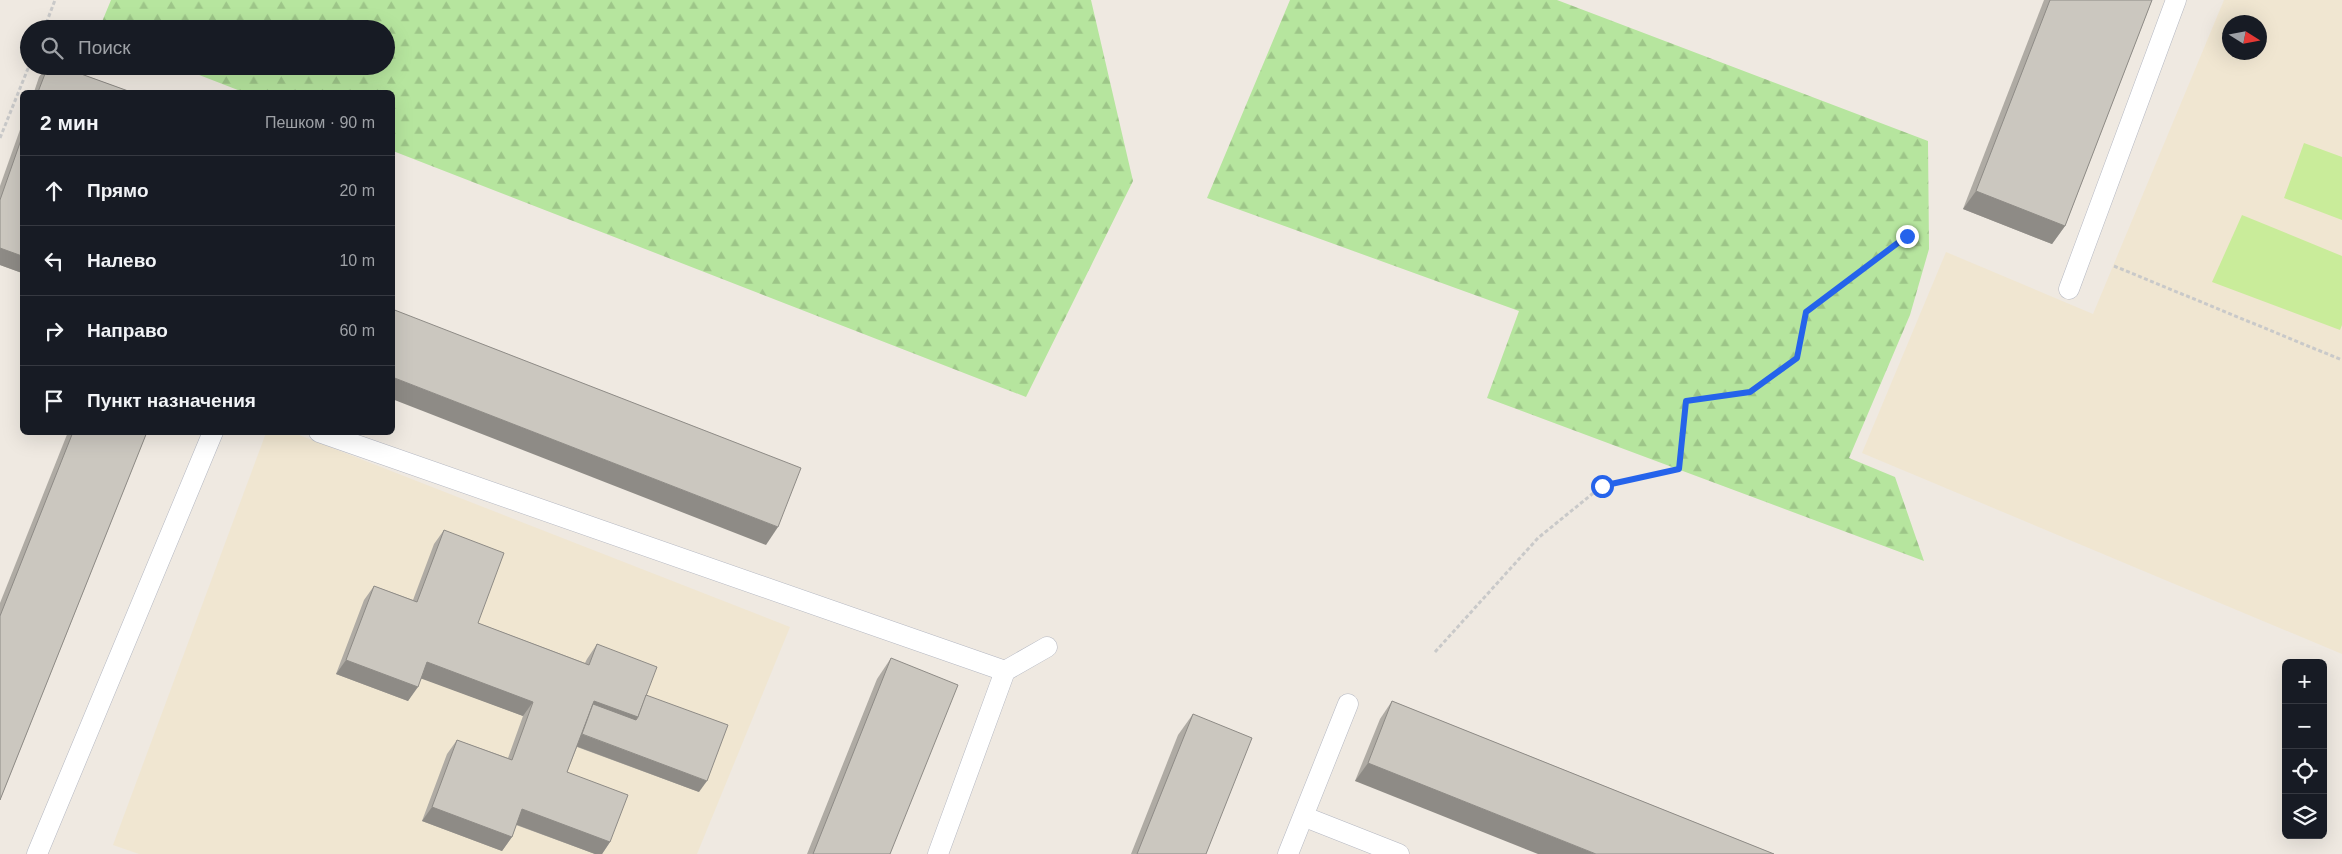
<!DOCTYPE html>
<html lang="ru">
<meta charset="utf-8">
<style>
:root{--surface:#171b24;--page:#20242c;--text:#f1f3f6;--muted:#9ea1a6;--line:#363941}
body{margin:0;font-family:Helvetica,sans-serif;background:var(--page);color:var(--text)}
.controls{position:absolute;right:15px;bottom:15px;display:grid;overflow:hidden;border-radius:8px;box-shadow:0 5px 20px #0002}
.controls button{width:45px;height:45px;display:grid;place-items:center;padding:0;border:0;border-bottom:1px solid var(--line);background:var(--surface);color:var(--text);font:25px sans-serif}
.compass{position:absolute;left:2222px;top:15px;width:45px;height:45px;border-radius:50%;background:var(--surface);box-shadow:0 5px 20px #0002;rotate:101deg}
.stop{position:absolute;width:15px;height:15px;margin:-11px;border:4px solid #2563eb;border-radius:50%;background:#fff}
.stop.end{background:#2563eb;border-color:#fff;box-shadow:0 1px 5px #0008}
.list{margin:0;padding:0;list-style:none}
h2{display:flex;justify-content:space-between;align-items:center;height:65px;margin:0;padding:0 20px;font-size:21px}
h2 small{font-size:16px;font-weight:400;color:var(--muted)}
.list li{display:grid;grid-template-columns:32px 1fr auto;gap:15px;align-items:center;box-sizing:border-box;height:70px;padding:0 20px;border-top:1px solid var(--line)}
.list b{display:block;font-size:19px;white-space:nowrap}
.list em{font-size:16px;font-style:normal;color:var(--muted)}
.icon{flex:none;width:28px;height:28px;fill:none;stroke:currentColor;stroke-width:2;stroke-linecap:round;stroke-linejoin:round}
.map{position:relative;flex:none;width:2342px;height:854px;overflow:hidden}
.search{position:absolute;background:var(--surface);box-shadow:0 5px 20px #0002;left:20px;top:20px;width:375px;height:55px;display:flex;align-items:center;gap:12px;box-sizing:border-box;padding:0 18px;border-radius:28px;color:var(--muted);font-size:19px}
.panel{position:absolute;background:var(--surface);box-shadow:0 5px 20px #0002;left:20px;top:90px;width:375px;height:345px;border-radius:8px}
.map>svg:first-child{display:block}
</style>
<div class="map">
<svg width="2342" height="854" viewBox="0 0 2342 854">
<defs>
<pattern id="forest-firs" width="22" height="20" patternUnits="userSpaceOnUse" patternTransform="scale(1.25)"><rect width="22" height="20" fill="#b6e59e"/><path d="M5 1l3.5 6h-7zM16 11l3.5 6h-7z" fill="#9dc588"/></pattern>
</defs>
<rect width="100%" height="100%" fill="#efe9e1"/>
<g fill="#f0e6d1" fill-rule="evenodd">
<path d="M2224,0H2342V654L1862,453L1946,252L2093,314ZM2230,22H2260V52H2230Z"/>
<path d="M266,433H294L790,627L697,854H139L113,845Z"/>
</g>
<g fill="url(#forest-firs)">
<path d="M111,0H1091L1133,181L1026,397L393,151L392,92H243L176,66H386V29H99Z"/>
<path d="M1290,0H1557L1928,141L1929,249L1910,315L1849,458L1895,477L1924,561L1487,398L1519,311L1207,198Z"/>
</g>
<g fill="#c9ec9a">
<path d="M2304,143L2342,157V220L2284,198Z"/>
<path d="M2242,215L2342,256V325L2340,330L2212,282Z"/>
</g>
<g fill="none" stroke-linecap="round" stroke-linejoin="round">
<g stroke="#b4b7c1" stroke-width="21">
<g id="lane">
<path d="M2069,289L2176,0"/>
<path d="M319,432L1005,671"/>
<path d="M1305,817L1399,854"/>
<path d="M37,854L213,432"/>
<path d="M938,854L1005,671L1047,647"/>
<path d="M1288,854L1348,704"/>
</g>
</g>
<g stroke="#c9c9c9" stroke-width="3" stroke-dasharray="4 2.5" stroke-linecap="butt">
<path d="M44,29L55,0"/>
<path d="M0,138L29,66"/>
<path d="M2114,266L2342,360"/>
<path d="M1435,652L1538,538L1602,486L1679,469L1686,401L1750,392L1797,358L1806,312L1907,236"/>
</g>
<use href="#lane" stroke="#fff" stroke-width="20"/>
</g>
<g fill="#afaba4">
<path d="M2044,0H2152L2065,226L2052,244L1963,209Z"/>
<path d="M47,66H59L131,92H34L39,77Z"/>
<path d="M22,124V273L0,265V186Z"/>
<path d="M68,432H147L0,800V603Z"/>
<path d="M444,530L478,623L585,663L587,659L597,644L646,695L699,792L577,747L567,772L610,842L602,854H595L516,825L512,837L502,851L422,821L447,754L457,740L508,758L523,716L422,678L408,701L336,674L364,600L374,586L413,600L434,544Z"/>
<path d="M891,658L890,854H807L877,679Z"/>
<path d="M1392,701L1774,854L1355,781L1380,719Z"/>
<path d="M1193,714L1206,854H1131L1178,735Z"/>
</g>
<g fill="#8e8b86">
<path d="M1976,191L2065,226L2052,244L1963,209Z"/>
<path d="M0,248L22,256V273L0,265Z"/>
<path d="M392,377L778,527L766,545L392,399Z"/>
<path d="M346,660L418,687L408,701L336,674Z"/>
<path d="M427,662L533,702L523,716L417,677Z"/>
<path d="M594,701L638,717L628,731L587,716Z"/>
<path d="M581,734L707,781L699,792L573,745Z"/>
<path d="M1368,763L1596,854H1538L1355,781Z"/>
<path d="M432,807L512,837L502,851L422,821Z"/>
<path d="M522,809L610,842L602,854H595L512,823Z"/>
</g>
<g fill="#cbc7bf" stroke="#8e8b86">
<path d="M2050,0H2152L2065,226L1976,191Z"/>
<path d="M48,66H59L131,92H38Z"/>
<path d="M22,137V256L0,248V200Z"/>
<path d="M392,309L801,468L778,527L392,377Z"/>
<path d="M73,432H147L0,800V616Z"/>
<path d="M444,530L504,553L478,623L589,665L597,644L657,667L638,717L594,701L567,772L628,795L610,842L522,809L512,837L432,807L457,740L512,760L533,702L427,662L418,687L346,660L374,586L417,602Z"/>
<path d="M891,658L958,685L890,854H813Z"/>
<path d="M646,695L728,725L707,781L582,734L593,704L636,720L638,717Z"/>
<path d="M1392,701L1774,854H1596L1368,763Z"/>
<path d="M1193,714L1252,738L1206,854H1137Z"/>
</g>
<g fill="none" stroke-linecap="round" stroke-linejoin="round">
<path stroke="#2563eb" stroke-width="6" d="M1602,486L1679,469L1686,401L1750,392L1797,358L1806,312L1907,236"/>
</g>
</svg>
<div class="controls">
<button>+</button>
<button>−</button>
<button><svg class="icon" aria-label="locate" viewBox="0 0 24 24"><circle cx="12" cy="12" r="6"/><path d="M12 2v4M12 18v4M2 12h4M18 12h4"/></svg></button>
<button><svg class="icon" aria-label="layers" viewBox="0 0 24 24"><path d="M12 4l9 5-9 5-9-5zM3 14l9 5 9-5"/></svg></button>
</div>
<svg class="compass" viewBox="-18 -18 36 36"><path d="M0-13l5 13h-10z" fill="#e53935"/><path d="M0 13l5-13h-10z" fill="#9ea1a6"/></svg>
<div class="stop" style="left:1602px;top:486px"></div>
<div class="stop end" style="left:1907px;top:236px"></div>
<div class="search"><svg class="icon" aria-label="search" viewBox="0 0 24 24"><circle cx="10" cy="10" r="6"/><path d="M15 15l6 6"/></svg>Поиск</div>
<section class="panel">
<h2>2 мин<small>Пешком · 90 m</small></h2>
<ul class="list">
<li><svg class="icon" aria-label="ahead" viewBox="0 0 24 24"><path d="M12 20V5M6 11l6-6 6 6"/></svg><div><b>Прямо</b></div><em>20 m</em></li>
<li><svg class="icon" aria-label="left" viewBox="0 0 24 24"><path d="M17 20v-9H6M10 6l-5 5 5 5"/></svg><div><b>Налево</b></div><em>10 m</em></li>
<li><svg class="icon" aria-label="right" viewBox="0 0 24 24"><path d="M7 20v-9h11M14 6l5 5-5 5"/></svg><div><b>Направо</b></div><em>60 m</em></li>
<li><svg class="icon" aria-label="arrive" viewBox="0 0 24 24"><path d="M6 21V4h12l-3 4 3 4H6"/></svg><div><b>Пункт назначения</b></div></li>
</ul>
</section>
</div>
